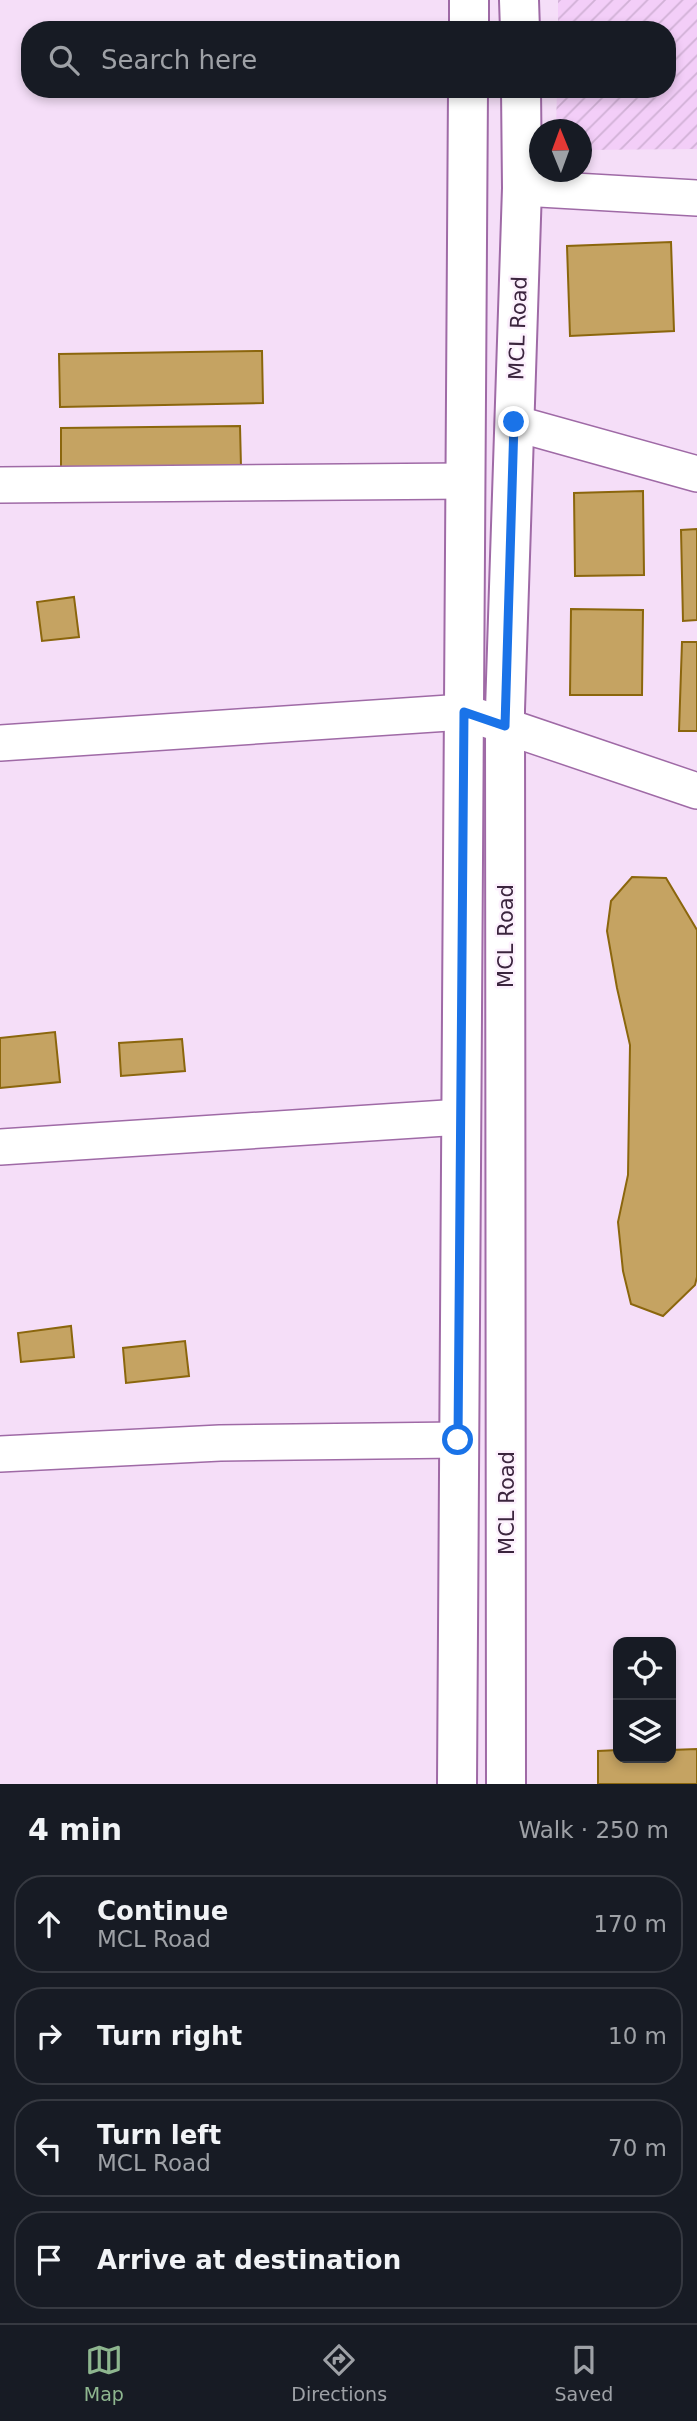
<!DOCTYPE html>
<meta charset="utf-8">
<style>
:root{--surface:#171b24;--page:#20242c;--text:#f1f3f6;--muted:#9ea1a6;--line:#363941;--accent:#8eb68f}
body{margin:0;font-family:"DejaVu Sans",sans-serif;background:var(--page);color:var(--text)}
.controls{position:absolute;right:21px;bottom:21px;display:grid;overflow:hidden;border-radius:14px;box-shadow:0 4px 10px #0003}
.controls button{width:63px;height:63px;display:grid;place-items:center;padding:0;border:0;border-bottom:2px solid var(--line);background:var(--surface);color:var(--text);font:35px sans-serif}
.compass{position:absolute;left:529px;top:119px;width:63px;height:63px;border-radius:50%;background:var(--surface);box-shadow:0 4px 10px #0003;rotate:359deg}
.stop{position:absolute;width:21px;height:21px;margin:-16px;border:5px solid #1a73e8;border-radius:50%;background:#fff}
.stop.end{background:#1a73e8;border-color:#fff;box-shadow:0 2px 7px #0008}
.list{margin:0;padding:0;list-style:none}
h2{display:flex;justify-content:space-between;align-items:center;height:91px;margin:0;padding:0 28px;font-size:30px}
h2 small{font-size:23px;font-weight:400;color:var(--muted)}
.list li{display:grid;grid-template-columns:46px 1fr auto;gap:21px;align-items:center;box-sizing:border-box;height:98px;margin:0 14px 14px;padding:0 14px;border:2px solid var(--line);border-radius:28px}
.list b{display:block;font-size:26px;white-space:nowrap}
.list p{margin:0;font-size:23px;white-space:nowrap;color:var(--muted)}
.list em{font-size:23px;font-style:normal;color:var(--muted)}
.icon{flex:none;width:38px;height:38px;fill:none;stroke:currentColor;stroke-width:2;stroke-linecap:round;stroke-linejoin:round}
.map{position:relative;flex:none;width:697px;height:1784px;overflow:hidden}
.search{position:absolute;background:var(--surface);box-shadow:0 4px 10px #0003;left:21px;right:21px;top:21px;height:77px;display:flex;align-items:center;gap:18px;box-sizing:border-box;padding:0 24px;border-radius:28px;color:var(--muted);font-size:26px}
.sheet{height:539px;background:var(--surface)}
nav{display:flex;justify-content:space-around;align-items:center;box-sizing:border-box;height:98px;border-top:2px solid var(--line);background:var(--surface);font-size:19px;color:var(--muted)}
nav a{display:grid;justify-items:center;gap:4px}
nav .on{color:var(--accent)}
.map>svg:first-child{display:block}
</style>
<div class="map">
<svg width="697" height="1784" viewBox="0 0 697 1784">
<defs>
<pattern id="industrial-furrows" width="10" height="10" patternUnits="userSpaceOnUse" patternTransform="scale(1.75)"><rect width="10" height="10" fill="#f3cef8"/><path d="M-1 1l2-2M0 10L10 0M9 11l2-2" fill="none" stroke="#d1b1d6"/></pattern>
</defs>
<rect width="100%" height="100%" fill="#f5def8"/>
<path fill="url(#industrial-furrows)" d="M558,0H697V149L582,150V130L556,129L557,89H667V30H558Z"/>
<g fill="#c5a362" stroke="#8b660d" stroke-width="2">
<path d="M671,242L674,331L570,336L567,246Z"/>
<path d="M262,351L263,403L60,407L59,354Z"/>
<path d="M240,426L241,467L61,469V428Z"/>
<path d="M643,491L644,575L575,576L574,493Z"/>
<path d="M697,529V620L683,621L681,530Z"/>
<path d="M74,597L79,637L42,641L37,602Z"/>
<path d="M571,609L643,610L642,695H570Z"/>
<path d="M682,642H697V731H679Z"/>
<path d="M632,877L666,878L697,930V1277L695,1285L663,1316L631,1304L623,1271L618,1222L628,1175L630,1045L617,988L607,931L611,901Z"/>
<path d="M55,1032L60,1082L0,1088V1038Z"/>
<path d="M182,1039L185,1071L121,1076L119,1043Z"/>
<path d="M71,1326L74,1357L21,1362L18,1333Z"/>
<path d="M185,1341L189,1376L126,1383L123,1348Z"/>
<path d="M697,1749V1784H598V1751L618,1750V1758H671V1750Z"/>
</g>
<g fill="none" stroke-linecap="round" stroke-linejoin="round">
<g stroke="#9f6aa6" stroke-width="38">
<g id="street">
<path d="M522,188L697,198"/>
<path d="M514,423L697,474"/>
<path d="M0,485L465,481"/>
<path d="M0,743L464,712L697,791"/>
<path d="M0,1147L461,1117"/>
<path d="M0,1454L220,1443L458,1440"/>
</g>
</g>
<g stroke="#9f6aa6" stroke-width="42">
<g id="secondary">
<path d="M519,0L520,30"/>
<path d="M469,30V0"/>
<path d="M457,1784L468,89"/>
<path d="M506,1784L505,710L522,188L521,89"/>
</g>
</g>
<use href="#street" stroke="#fff" stroke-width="35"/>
<use href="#secondary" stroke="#fff" stroke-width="38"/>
</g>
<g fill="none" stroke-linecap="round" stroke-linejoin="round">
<path stroke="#1a73e8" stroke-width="9" d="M458,1440L464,712L505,726L514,422"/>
</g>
<g text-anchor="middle" stroke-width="5" stroke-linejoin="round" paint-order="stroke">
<g font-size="21" fill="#3b253e" stroke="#fcf0fd">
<text transform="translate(518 328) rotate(-88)" y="7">MCL Road</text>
<text transform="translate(506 936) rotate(-90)" y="7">MCL Road</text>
<text transform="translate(507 1503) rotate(-90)" y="7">MCL Road</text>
</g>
</g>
</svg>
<div class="controls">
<button><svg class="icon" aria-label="locate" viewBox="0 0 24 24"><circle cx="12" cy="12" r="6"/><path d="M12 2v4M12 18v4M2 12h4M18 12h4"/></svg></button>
<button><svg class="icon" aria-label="layers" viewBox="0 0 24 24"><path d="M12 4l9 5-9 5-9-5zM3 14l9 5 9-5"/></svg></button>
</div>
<svg class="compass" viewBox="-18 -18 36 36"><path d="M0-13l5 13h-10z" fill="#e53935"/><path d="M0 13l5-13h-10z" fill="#9ea1a6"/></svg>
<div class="stop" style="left:458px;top:1440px"></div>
<div class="stop end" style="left:514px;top:422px"></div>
<div class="search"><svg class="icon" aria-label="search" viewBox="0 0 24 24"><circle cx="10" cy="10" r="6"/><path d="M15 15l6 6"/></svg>Search here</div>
</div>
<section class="sheet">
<h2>4 min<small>Walk · 250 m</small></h2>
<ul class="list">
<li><svg class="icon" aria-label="ahead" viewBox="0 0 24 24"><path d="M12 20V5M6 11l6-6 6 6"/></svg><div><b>Continue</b><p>MCL Road</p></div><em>170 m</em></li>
<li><svg class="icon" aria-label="right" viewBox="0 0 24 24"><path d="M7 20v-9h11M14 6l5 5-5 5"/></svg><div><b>Turn right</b></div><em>10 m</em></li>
<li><svg class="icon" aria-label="left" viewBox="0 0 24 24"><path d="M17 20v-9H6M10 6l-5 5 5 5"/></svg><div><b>Turn left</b><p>MCL Road</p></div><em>70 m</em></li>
<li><svg class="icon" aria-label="arrive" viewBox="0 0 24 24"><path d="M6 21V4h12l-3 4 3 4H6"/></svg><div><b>Arrive at destination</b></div></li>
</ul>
</section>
<nav>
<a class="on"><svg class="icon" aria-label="map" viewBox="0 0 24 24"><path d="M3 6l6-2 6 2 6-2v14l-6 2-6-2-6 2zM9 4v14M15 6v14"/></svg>Map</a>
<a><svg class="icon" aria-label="directions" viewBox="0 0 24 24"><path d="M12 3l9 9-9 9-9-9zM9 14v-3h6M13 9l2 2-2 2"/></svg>Directions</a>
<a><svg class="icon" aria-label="saved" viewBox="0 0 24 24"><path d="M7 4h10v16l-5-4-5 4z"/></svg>Saved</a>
</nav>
